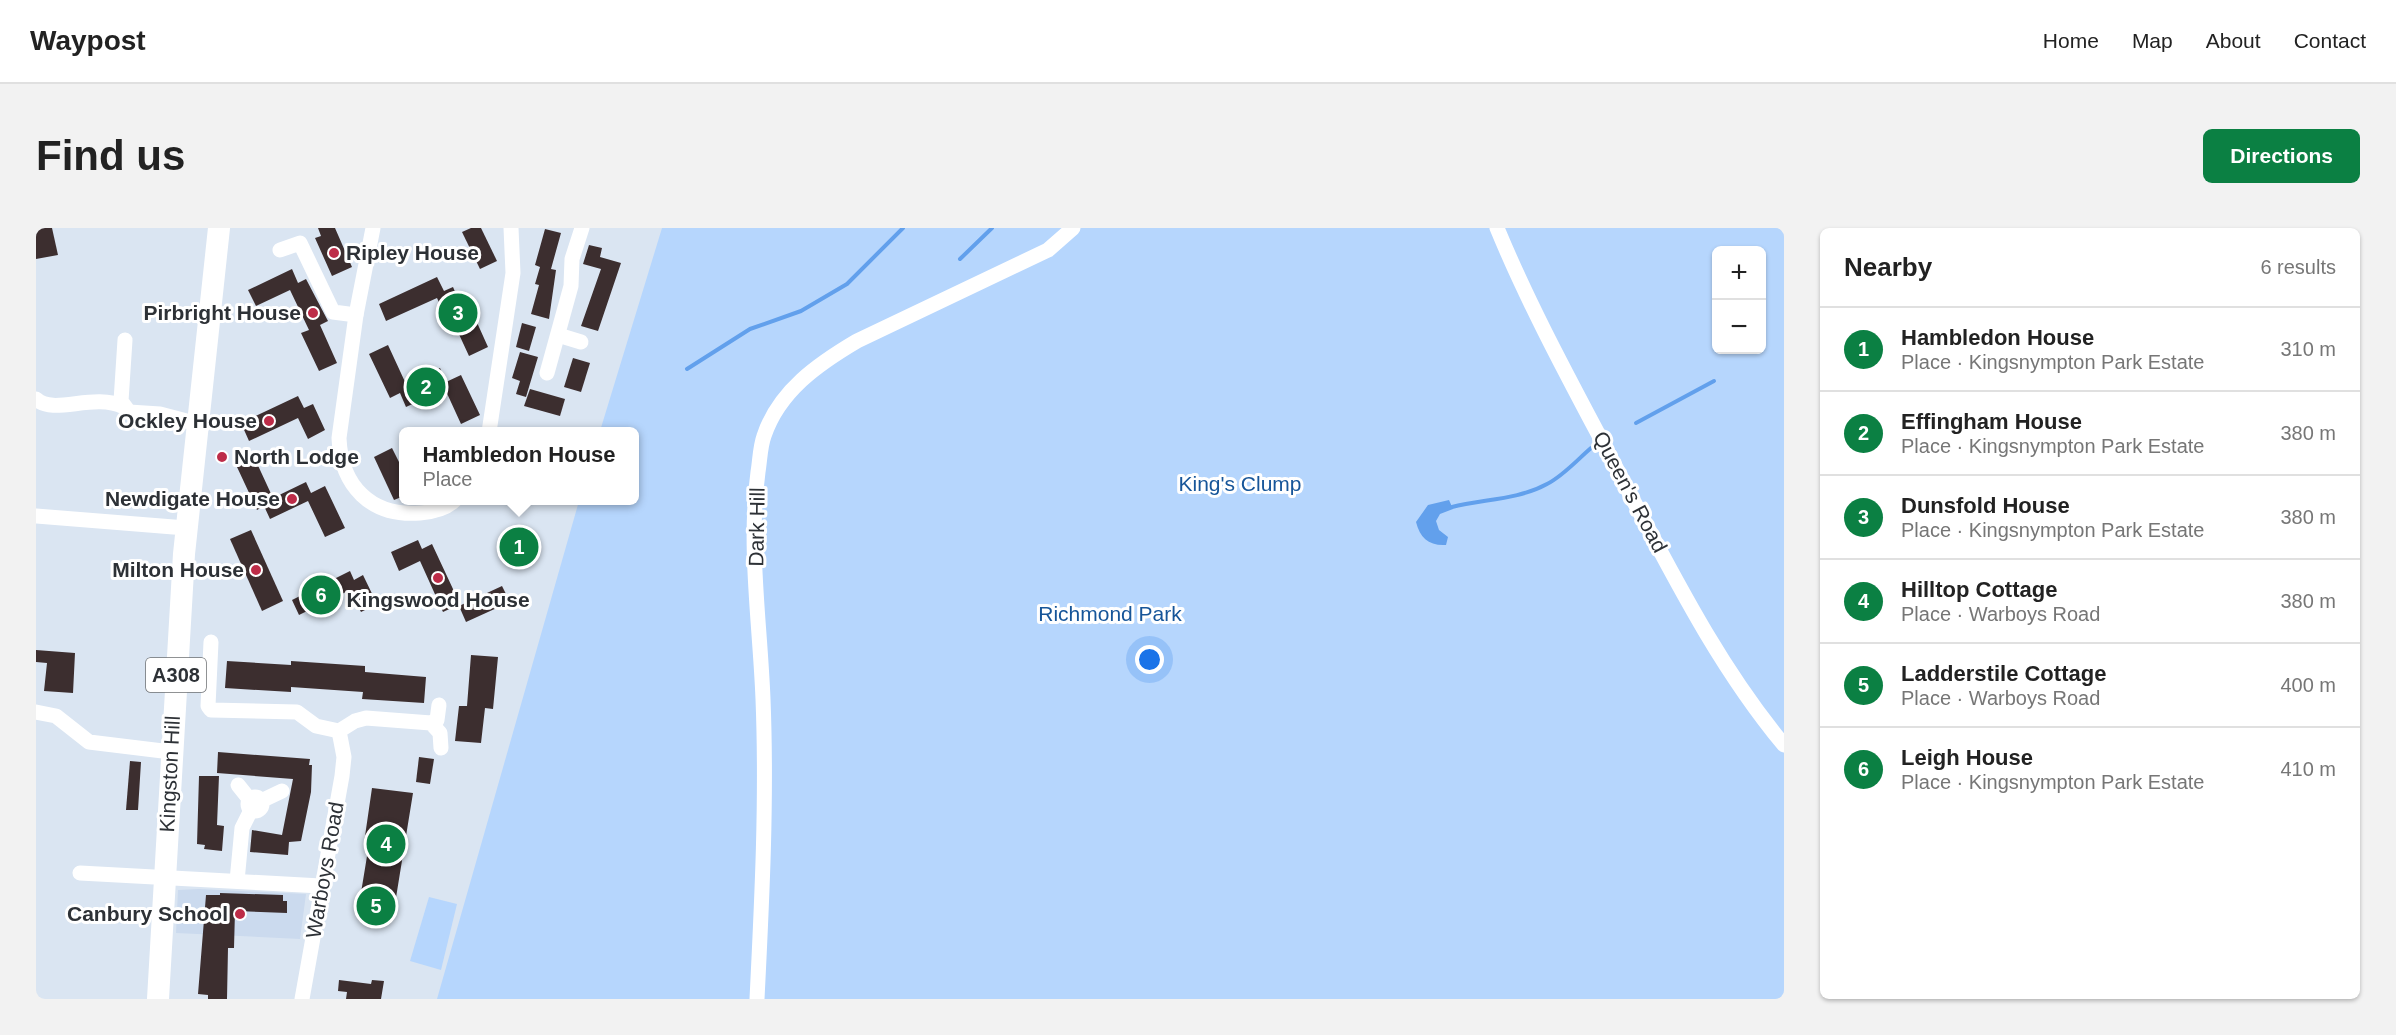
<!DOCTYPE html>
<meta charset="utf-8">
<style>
:root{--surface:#fff;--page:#f2f2f2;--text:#222;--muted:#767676;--line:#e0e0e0;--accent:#0b8043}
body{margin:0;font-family:Arial,sans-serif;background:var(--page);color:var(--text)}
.controls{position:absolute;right:18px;top:18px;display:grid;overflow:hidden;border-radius:9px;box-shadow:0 2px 4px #0004}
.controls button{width:54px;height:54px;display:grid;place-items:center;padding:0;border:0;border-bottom:2px solid var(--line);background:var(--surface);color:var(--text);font:30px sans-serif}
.you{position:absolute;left:1114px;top:432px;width:21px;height:21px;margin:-15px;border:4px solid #fff;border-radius:50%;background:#1a73e8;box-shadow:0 0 0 9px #1a73e833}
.badge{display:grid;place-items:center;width:39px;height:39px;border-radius:50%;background:var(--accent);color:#fff;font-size:20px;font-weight:700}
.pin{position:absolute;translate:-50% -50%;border:3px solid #fff;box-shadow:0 2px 6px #0006}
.popup{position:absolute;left:363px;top:199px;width:240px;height:78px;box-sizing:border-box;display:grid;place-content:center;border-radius:9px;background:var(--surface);filter:drop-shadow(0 2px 4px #0005);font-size:20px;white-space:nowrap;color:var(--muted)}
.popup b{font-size:22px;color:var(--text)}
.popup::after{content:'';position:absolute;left:50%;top:100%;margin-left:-12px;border:12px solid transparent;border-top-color:var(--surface)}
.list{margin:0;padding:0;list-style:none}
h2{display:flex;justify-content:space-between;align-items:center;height:78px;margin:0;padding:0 24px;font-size:26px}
h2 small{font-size:20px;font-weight:400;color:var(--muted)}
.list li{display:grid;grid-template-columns:39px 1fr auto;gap:18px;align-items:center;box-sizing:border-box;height:84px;padding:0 24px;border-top:2px solid var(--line)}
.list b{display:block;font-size:22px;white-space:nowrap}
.list p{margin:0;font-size:20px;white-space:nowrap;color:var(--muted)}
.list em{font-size:20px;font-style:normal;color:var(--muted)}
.map{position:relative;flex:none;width:1748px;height:771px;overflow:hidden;border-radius:9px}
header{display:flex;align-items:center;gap:36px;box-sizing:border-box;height:84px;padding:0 30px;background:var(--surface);border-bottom:2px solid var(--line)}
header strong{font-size:28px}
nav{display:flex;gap:33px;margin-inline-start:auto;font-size:21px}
.intro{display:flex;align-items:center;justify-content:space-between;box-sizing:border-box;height:144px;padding:0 36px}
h1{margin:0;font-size:42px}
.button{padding:15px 27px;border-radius:9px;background:var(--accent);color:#fff;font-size:21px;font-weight:700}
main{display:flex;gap:36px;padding:0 36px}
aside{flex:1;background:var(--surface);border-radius:9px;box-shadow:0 2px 4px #0004}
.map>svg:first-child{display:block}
</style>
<header>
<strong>Waypost</strong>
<nav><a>Home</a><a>Map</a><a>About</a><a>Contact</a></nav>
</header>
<div class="intro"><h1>Find us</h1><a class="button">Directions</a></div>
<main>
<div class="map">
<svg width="1748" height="771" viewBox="0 0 1748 771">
<rect width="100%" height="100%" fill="#dae5f2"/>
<path fill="#cbdaee" d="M163,661L270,666L264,711L140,705L142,662Z"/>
<g fill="#b6d6fd" fill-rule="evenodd">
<path d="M626,0H1748V771H401L543,273L598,272V204L564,203ZM1680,22H1726V122H1680Z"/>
<path d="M393,669L421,676L405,742L374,733Z"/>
</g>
<path fill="#62a0ec" d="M1413,272L1417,281L1404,286L1400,293L1403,302L1412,309L1410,317C1393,318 1384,310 1380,294L1392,277Z"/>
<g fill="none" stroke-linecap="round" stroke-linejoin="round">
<g stroke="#62a0ec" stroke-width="4">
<path d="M924,31L956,0"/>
<path d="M651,141L714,101L765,83L811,56L867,0"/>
<path d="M1600,195L1678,153"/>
<path d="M1416,279C1447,271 1482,272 1511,256C1527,248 1541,232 1555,220"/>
</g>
</g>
<g fill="#3c2e2f">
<path d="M0,0H16L22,27L0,31Z"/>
<path d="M282,0H299L316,39L296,48L279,10L285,8Z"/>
<path d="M435,0H445L461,33L444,41L426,4Z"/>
<path d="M509,1L525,5L515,41L520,42L513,91L495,86L503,57L499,56L504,39L499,37Z"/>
<path d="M553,17L566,20L564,29L585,35L562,103L545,98L565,41L547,36Z"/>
<path d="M256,41L262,55L270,51L292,93L284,97L301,135L283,143L265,105L273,102L254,62L220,78L212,62Z"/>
<path d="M401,49L408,63L417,59L427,82L434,79L452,119L433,128L415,89L411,91L401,70L350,93L343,76Z"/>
<path d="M486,95L500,99L493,123L480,119Z"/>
<path d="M352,117L370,156L404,140L410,154L425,147L444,187L425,196L409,161L370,179L364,165L354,170L333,126Z"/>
<path d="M484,124L502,129L490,169L480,166L484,153L476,150Z"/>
<path d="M537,130L554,135L545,164L528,159Z"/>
<path d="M494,161L529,171L524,188L488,178Z"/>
<path d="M262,168L268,180L277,176L289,202L272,211L262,190L213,213L205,195Z"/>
<path d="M356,220L368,244V268L358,272L338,229Z"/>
<path d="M219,231L237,270L270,254L275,265L289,258L309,300L289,309L272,273L234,291L228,278L221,282L201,239Z"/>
<path d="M482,298L499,334L483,341L466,305Z"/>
<path d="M215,302L247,373L226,383L194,311Z"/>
<path d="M382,312L386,321L396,316L424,376L407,384L384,333L363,343L355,324Z"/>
<path d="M314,343L318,352L327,347L341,376L325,384L314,362L263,387L256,372Z"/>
<path d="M466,358L474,374L430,394L423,378Z"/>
<path d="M0,422L39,425L37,465L8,463L11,435L0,434Z"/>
<path d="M435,427L462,429L457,481L449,480L445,515L419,513L423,478H431Z"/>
<path d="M191,433L255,437V433L329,438V444L390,449L388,475L326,471L327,464L255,459V464L189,460Z"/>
<path d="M182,524L274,531L273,537H276L275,564L265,613L253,614L252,627L214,624L216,602L246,607L257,551L181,545Z"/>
<path d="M383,529L398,531L394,556L380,554Z"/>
<path d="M94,533L105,534L102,582H90Z"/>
<path d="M163,548H183L181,597L188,598L186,623L168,621L169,617L161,616Z"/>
<path d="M336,560L377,565L357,688L322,683L333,616L328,615Z"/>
<path d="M184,665L247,667V673H251V685L199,683L198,720H192L191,771H172V767L162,766L170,667H184Z"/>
<path d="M303,752L335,756L336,752L348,753L345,771H310L311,764L302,763Z"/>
</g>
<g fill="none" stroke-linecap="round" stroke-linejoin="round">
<g stroke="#fff" stroke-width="15">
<path d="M337,0L320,87L303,210C305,258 335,289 384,285C396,284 410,281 419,272"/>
<path d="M1461,0C1497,87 1543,169 1587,253C1635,343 1682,438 1748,517"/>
<path d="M244,22L264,15L297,84L320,87"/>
<path d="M522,107L545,114"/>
<path d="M89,112L85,173L93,184L124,186L162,196"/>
<path d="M511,145L535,58L536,31L546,0"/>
<path d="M0,171C18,188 57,164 88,179"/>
<path d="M453,204L477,45L475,0"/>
<path d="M0,288L150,300"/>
<path d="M175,414L172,478L175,482L261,484L280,498L303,503"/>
<path d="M0,484L20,488L53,514L135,524"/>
<path d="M395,495L401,492L403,477"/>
<path d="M202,557L214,572"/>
<circle cx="219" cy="576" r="7"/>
<path d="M225,573L246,563"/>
<path d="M44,645L285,658"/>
<path d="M201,653L206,600L215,582"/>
<path d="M266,771L306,548L308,529L303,503L319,493L330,490L395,495L404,505L405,520"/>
<path d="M721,771C726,671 731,571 727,471C724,395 712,319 722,244C724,232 724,219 728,208C743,163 782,136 821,113L1012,22L1037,0"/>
</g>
<path stroke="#fff" stroke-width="22" d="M122,771L148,326L183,0"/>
</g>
<g fill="#bd2c48" stroke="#fff" stroke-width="2">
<circle cx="298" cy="25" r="6"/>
<circle cx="277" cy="85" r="6"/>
<circle cx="233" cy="193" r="6"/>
<circle cx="186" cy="229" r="6"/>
<circle cx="256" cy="271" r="6"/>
<circle cx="220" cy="342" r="6"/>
<circle cx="402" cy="350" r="6"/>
<circle cx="204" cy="686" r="6"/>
</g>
<g text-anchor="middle" stroke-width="6" stroke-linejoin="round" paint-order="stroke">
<rect fill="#fff" stroke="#6c6f72" stroke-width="1.5" x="110" y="430" width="60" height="34" rx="4.5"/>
<g font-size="20" font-weight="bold" fill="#2d3136">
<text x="140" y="454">A308</text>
</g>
<g font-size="21" font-weight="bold" fill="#2d3136" stroke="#fff" text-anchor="end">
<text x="310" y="32" text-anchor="start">Ripley House</text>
<text x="265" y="92">Pirbright House</text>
<text x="221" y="200">Ockley House</text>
<text x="198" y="236" text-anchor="start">North Lodge</text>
<text x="244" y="278">Newdigate House</text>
<text x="208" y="349">Milton House</text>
<text x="402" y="379" text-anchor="middle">Kingswood House</text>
<text x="192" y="693">Canbury School</text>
</g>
<g font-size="21" fill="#165599" stroke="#fff">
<text x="1204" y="263">King's Clump</text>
<text x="1074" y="393">Richmond Park</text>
</g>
<g font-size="21" fill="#2d3136" stroke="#fff">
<text transform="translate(1594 264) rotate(62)" y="7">Queen's Road</text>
<text transform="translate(721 299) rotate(-89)" y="7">Dark Hill</text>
<text transform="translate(134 546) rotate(-87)" y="7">Kingston Hill</text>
<text transform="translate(289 642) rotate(-80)" y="7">Warboys Road</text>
</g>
</g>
</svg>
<div class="controls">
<button>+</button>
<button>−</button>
</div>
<div class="you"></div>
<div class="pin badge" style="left:483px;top:319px">1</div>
<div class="popup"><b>Hambledon House</b>Place</div>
<div class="pin badge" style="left:390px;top:159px">2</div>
<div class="pin badge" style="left:422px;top:85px">3</div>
<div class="pin badge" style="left:350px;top:616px">4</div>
<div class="pin badge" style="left:340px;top:678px">5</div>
<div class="pin badge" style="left:285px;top:367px">6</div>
</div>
<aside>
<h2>Nearby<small>6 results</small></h2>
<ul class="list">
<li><span class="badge">1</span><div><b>Hambledon House</b><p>Place · Kingsnympton Park Estate</p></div><em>310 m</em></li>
<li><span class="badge">2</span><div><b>Effingham House</b><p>Place · Kingsnympton Park Estate</p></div><em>380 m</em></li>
<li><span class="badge">3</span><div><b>Dunsfold House</b><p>Place · Kingsnympton Park Estate</p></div><em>380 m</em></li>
<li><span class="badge">4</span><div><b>Hilltop Cottage</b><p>Place · Warboys Road</p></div><em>380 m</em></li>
<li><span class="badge">5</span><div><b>Ladderstile Cottage</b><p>Place · Warboys Road</p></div><em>400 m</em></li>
<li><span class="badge">6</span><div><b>Leigh House</b><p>Place · Kingsnympton Park Estate</p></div><em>410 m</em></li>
</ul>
</aside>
</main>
